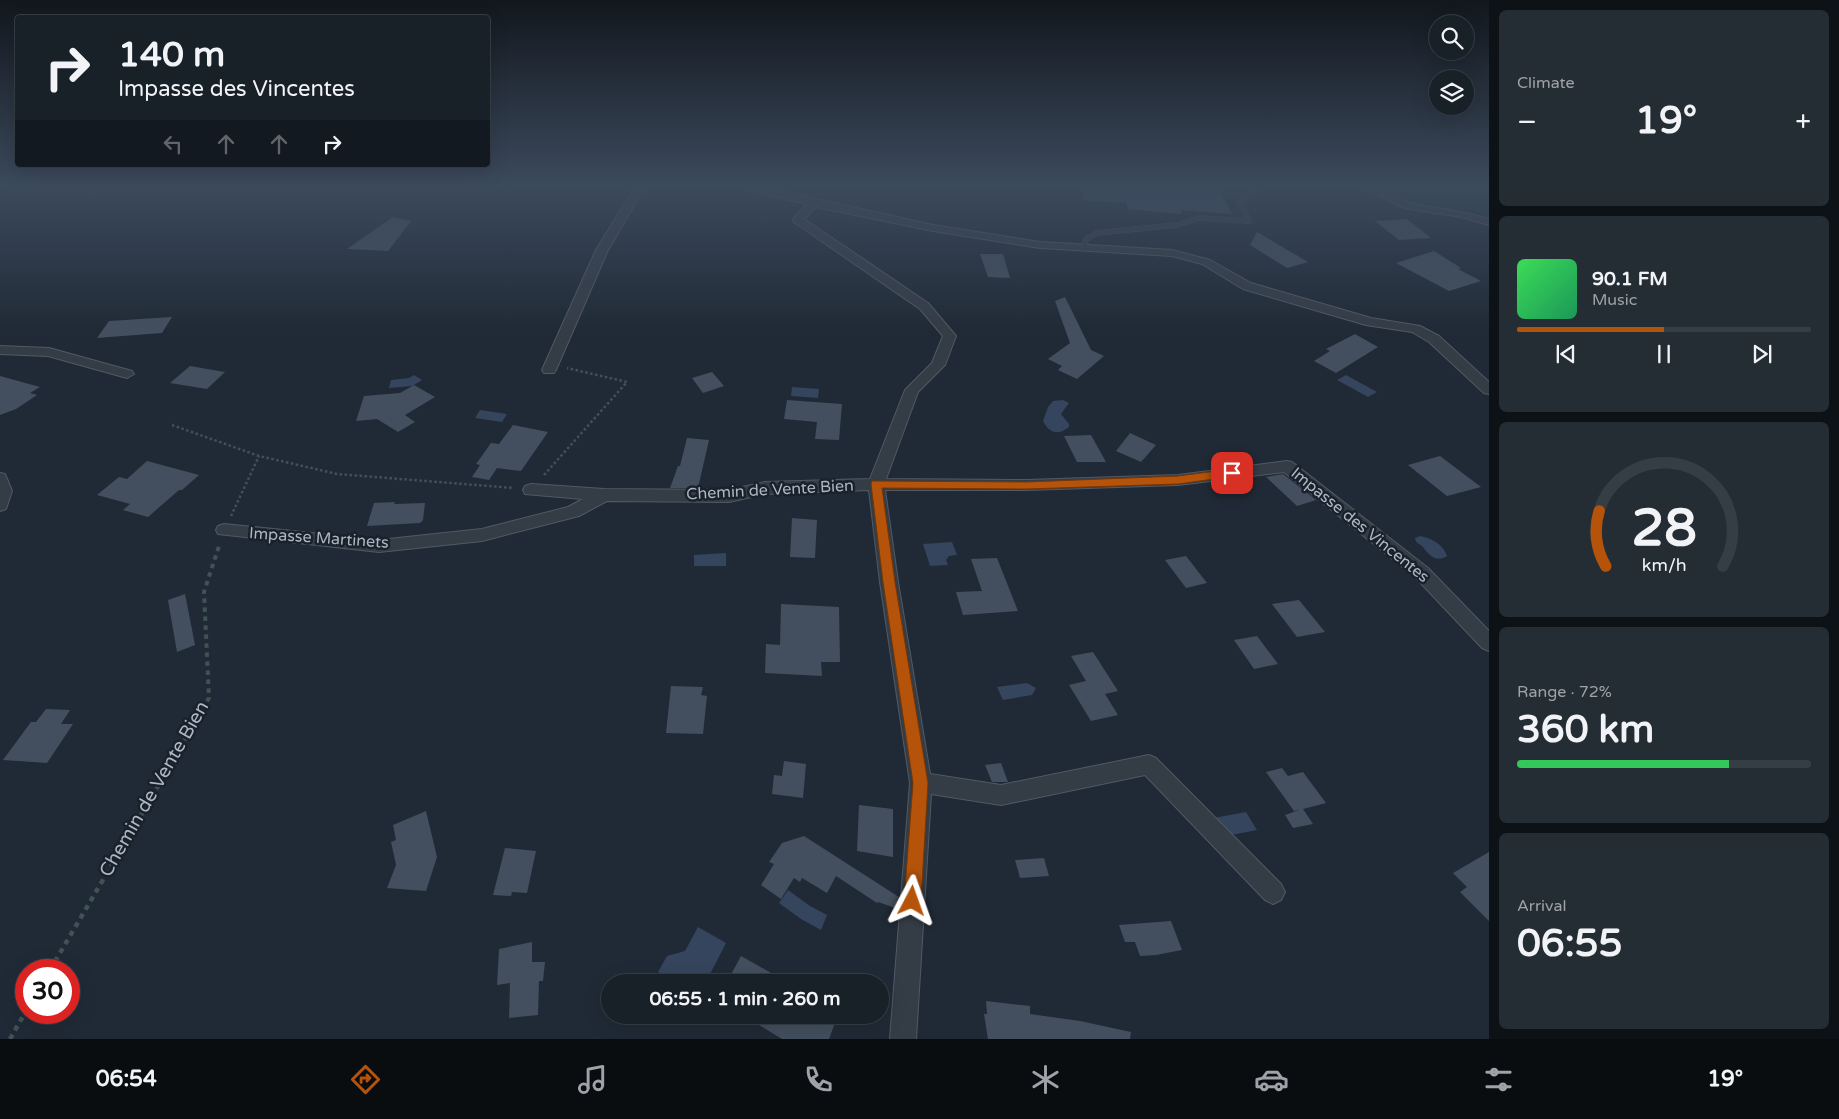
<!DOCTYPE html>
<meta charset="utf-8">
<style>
:root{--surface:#182028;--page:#252d34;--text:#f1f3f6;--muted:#9fa3a8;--line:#363e45;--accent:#b45309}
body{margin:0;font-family:"Varela Round",sans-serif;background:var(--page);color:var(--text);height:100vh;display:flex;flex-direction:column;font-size:19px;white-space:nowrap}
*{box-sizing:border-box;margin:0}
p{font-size:16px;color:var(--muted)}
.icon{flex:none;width:28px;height:28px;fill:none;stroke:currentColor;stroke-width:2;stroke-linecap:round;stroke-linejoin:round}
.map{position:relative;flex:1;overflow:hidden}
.sheet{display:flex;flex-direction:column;gap:10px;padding:10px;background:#0d1216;width:350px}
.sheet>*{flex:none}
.guide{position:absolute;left:15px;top:15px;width:475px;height:152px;border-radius:5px;box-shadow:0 5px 20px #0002,0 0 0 1px var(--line);background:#182028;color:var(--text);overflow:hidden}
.controls{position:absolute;left:1429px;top:15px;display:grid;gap:10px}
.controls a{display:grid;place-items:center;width:45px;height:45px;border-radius:50%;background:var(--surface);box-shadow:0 5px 20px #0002,0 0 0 1px var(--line);font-size:25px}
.speed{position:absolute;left:15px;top:959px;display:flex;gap:10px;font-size:25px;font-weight:700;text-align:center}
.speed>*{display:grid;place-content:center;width:65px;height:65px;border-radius:50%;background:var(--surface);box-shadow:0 5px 20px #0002,0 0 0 1px var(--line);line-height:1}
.speed .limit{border:8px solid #d22;background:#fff;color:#111}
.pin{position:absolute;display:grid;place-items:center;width:42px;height:42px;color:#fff;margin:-21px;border-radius:10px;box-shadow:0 2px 8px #0006}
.me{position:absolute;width:55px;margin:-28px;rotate:4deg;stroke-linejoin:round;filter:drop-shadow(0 0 4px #0008)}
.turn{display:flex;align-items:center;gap:18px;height:105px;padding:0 20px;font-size:22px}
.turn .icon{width:65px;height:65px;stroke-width:2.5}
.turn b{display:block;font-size:35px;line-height:42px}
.lanes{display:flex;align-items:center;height:48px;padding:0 20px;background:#0003;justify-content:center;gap:25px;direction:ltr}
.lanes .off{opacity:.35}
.big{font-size:38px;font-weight:800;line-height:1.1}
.sheet .card{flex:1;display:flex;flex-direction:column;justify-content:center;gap:8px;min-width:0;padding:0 18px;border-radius:8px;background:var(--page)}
.sheet .dial{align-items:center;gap:0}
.dial svg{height:130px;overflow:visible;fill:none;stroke:var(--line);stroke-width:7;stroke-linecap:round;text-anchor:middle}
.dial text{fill:var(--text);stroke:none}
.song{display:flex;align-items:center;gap:15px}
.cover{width:60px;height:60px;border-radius:8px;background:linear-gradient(135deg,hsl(130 70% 55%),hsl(150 70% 35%))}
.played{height:5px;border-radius:2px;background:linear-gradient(90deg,var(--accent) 50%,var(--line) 50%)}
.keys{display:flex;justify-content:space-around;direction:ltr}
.heat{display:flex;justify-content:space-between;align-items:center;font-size:28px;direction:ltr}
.charge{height:8px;border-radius:4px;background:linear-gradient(90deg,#34c759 72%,var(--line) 0)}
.trip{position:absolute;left:601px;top:974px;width:288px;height:50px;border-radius:25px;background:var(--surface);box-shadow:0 5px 20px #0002,0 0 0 1px var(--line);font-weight:800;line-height:50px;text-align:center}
.tabs{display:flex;height:80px;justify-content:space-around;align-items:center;background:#0a0d10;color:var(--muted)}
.tabs .icon{width:35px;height:35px}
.tabs .current{color:var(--accent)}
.tabs b{font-size:22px;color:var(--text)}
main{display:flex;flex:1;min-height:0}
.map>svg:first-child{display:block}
.green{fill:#233738}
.water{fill:#35455d}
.building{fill:#434f5e}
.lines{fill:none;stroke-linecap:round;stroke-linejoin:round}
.service-casing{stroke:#515964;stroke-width:5.5}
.minor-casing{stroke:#515964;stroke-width:2}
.path-far2{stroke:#405254;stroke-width:2.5;stroke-dasharray:2.5 2.5;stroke-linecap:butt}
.path-far1{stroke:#405254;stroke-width:4;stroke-dasharray:4.5 4.5;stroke-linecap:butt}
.path{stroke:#405254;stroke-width:4.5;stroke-dasharray:5 5;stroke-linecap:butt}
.service{stroke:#343c46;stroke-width:5}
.minor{fill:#343c46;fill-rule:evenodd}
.route{fill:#b45309;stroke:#753606}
.labels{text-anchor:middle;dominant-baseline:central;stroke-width:5;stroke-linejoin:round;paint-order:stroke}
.street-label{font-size:16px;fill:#aeb6c3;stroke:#19212b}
.near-street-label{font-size:19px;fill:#aeb6c3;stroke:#19212b}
</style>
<main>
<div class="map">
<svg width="1489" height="1039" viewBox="0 0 1489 1039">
<rect width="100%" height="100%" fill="#202a36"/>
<path class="green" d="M1377,187H1489V212L1405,200Z"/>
<g class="water">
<path d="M414,375L422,380L412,386L389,388L391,380L409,378Z"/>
<path d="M1346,375L1377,392L1368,397L1337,380Z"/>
<path d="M792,387L819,389L818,398L791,396Z"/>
<path d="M1063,400L1069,403L1061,414L1069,424V427C1058,436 1049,433 1043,421L1048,407L1053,401Z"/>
<path d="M480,410L507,414L502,422L475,418Z"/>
<path d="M1420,536C1431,538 1443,544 1447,556C1436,563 1429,555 1423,547C1419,543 1416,544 1415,538Z"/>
<path d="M952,542L957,555L949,556L946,560L948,565L930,566L923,544Z"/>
<path d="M726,553V566H694V555Z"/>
<path d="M1027,683L1036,688L1032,695L1003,700L997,687Z"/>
<path d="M1246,812L1257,830L1226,836L1214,818Z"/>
<path d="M788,890L810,906L827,915L821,930L801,919L779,903Z"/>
<path d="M698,927L726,943L706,982H675L658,972L667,956L685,951Z"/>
</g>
<g class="building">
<path d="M1083,187H1218L1232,214L1180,210L1182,214L1128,209L1126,203L1083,200Z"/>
<path d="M393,217L411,221L388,251L347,249Z"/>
<path d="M1407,219L1431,238L1399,240L1375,221Z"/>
<path d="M1257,232L1308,262L1287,268L1250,245Z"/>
<path d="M1434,251L1461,268L1458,269L1481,281L1449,291L1396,263Z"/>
<path d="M980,254H1003L1010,278L988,277Z"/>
<path d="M1065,297L1091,350L1104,356L1077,379L1058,370L1062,366L1048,359L1070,343L1055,301Z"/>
<path d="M172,317L162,333L97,338L109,321Z"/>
<path d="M1355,334L1378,347L1336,373L1314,361L1330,351L1326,349Z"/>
<path d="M190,366L225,372L207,389L170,383Z"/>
<path d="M712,372L724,386L703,393L692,378Z"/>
<path d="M0,376L40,387L30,393L37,395L16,409L0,415Z"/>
<path d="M414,385L435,397L405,415L415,422L398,432L377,419L356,421L364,396L400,393Z"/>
<path d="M787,400L842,404L839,440L815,439L817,422L784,419Z"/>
<path d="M513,425L548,432L521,471L497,468L489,480L472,477L480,465L476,464L491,443L499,444Z"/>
<path d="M1130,433L1156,445L1141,462L1116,451Z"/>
<path d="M1091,435L1106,462H1077L1064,436Z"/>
<path d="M687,438L709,440L698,488H670L678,466H680Z"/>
<path d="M1440,456L1481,487L1447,496L1408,465Z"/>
<path d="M147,461L199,475L182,490H179L148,517L123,510L130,504L97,495L119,477L127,479Z"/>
<path d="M1283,474L1316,500L1297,506L1266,477Z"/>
<path d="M395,502L394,504L425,503L423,520L420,523L367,526L374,503Z"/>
<path d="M792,518L817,520L815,558L790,557Z"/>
<path d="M1186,556L1207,583L1186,588L1165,560Z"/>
<path d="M997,558L1018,611L963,615L956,592L982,591L971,559Z"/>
<path d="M185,594L195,645L177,652L168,600Z"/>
<path d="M1299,600L1325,632L1297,637L1272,604Z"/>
<path d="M781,604L839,607L840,662H821L822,676L765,673L766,644L780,645Z"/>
<path d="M1257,636L1278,664L1254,669L1234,640Z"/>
<path d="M1093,652L1118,691L1105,694L1118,715L1091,721L1069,685L1086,681L1071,656Z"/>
<path d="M671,686L703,687L701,695L707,696L703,734L666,733Z"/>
<path d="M46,709L70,710L61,724H73L47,763L3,760L31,722H36Z"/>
<path d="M784,761L806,764L803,798L772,794L774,775L782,776Z"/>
<path d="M1001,763L1008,782H992L985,765Z"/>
<path d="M1282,768L1288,776L1303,772L1326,803L1303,809L1313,824L1293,828L1285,815L1299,810L1294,811L1266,772Z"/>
<path d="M859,805L893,809V857L857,851Z"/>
<path d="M426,811L437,857L426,891L387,888L396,865L391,842L396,840L393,825Z"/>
<path d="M804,836L899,897L898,909L878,902L877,903L836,876L827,893L802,878L800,882L794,878L781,899L761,885L774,864L769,862L782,843Z"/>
<path d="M505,848L536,851L527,893L512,892L511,896L493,895Z"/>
<path d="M1489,852V921L1460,892L1467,887L1453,873Z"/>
<path d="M1044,858L1049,876L1020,878L1015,860Z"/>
<path d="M1171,921L1182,950L1156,955L1140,956L1135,942H1125L1119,925Z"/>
<path d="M532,942V962H545L543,981H539L538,1015L509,1018L510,983L497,985L499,949Z"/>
<path d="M741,956L787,982H727Z"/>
<path d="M986,1001L1030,1006V1014L1080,1021L1131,1032L1130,1039H988L984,1014H987Z"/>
<path d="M743,1015H838L829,1039H782Z"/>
</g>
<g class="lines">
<defs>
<path id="service" d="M1084,248L1086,239L1097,233L1177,225L1199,218L1249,221L1239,202L1255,190L1253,187"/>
<g id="minor">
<path d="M92,187H104L94,193L89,190Z"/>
<path d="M635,187H645L608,250L556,370L554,373H544L542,370L596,250Z"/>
<path d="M744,187H762L933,225L1040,242L1172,250L1210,260L1251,283L1371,318L1420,326L1439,336L1489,382V394L1484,393L1429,342L1412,332L1366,325L1243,289L1202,264L1172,256L1040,248L933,231L816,207L804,219L928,303L956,336L945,365L918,392L886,479L1027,480L1178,475L1287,461L1292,462L1428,568L1489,631V651L1482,648L1416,578L1284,472L1178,485L1027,490H885L898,582L930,774L1001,785L1149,755L1156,758L1281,884L1285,892L1281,900L1273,904L1265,900L1145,775L1001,805L931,794L916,1039H890L910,783L880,582L869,490L765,494L729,502L607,501L579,516L482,541L379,552L218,534L216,530L218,526L224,524L379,540L482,529L568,507L583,499L525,494L523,490L525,486L531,484L604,489L729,490L765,482L870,479L905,390L932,363L943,336L920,309L794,222L793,220L794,218L807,204L745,189Z"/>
<path d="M1361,187C1382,187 1393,199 1412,203C1438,209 1464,211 1489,219V225L1461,217L1404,208Z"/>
<path d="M0,346L49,348L132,371L134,374L127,378L48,356L0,354Z"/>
<path d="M0,473L5,474L12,491L6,509L0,511Z"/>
</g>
</defs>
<use href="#service" class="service-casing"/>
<use href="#minor" class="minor-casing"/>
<g class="path-far2">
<path d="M172,425L259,456L337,474L514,488"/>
<path d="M544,475L627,382L567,368"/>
<path d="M231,516L259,456"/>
</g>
<path class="path-far1" d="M180,748L209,698L204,592L220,543"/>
<g class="path">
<path d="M50,970L181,747"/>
<path d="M10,1039L26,1011"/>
</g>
<use href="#service" class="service"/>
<use href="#minor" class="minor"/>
</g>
<linearGradient id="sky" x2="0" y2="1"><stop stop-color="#12171e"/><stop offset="0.56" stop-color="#3c4a5d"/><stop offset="1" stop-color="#3c4a5d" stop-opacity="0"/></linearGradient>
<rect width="1489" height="332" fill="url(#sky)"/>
<path class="route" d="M1232,469L1236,470L1238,473L1236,476L1178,484L1027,489L882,488L895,582L928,783L921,901L918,907L912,910L907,907L904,901L913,783L883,582L871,484L872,481L1027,482L1178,476Z"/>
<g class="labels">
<g class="street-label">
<text transform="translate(770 490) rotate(-3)">Chemin de Vente Bien</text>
<text transform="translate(1360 525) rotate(39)">Impasse des Vincentes</text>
<text transform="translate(319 538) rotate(4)">Impasse Martinets</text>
</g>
<g class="near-street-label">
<text transform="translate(154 789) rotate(-60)">Chemin de Vente Bien</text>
</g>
</g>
</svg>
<div class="controls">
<a><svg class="icon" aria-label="search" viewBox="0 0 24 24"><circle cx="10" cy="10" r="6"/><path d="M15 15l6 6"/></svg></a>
<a><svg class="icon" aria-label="layers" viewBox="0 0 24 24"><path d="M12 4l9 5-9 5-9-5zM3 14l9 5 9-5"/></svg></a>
</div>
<div class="speed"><div class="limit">30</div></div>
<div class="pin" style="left:1232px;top:473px;background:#d93025"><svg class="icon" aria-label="arrive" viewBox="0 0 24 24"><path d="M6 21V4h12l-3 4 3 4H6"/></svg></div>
<svg class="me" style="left:912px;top:901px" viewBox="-20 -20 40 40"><path d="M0-17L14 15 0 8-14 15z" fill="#b45309" stroke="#fff" stroke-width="4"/></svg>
<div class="trip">06:55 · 1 min · 260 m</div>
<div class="guide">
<div class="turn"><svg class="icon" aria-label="right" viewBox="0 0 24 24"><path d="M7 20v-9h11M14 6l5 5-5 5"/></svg><div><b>140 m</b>Impasse des Vincentes</div></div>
<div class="lanes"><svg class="icon off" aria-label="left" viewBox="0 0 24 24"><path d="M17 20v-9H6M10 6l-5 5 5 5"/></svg><svg class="icon off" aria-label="ahead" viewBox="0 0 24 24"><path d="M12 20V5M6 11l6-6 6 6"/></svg><svg class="icon off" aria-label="ahead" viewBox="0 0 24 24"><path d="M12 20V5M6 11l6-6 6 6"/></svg><svg class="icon" aria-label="right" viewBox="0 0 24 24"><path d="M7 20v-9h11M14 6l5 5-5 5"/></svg></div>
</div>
</div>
<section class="sheet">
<div class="card"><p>Climate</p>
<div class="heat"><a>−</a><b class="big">19°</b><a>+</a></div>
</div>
<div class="card">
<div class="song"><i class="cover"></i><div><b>90.1 FM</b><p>Music</p></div></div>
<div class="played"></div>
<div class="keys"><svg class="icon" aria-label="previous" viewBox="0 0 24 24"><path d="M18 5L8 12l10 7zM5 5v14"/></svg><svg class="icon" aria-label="pause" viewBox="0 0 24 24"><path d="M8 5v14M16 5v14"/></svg><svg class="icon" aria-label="next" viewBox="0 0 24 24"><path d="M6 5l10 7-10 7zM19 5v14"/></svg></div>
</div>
<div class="card dial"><svg viewBox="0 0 100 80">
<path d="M14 69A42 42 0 1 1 86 69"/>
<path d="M14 69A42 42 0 0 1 10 35" stroke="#b45309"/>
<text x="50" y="56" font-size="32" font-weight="700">28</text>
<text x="50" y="72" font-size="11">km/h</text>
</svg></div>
<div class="card"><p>Range · 72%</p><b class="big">360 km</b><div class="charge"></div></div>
<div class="card"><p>Arrival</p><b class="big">06:55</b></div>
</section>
</main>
<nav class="tabs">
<b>06:54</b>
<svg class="icon current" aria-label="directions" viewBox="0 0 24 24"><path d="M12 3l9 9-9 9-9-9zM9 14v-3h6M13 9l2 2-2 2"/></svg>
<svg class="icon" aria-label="music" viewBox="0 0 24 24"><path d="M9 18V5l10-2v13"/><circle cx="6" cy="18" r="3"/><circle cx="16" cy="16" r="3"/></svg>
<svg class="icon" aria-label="phone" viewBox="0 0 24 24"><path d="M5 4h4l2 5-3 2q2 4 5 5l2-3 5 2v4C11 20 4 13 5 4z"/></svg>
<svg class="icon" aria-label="climate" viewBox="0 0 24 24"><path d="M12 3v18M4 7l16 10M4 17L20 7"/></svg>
<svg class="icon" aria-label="car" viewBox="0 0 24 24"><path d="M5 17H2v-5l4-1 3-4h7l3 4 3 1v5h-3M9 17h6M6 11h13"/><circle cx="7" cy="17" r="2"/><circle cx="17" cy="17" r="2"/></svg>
<svg class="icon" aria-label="filters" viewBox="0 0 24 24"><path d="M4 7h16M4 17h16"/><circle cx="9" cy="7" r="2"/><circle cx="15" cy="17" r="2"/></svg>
<b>19°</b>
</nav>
